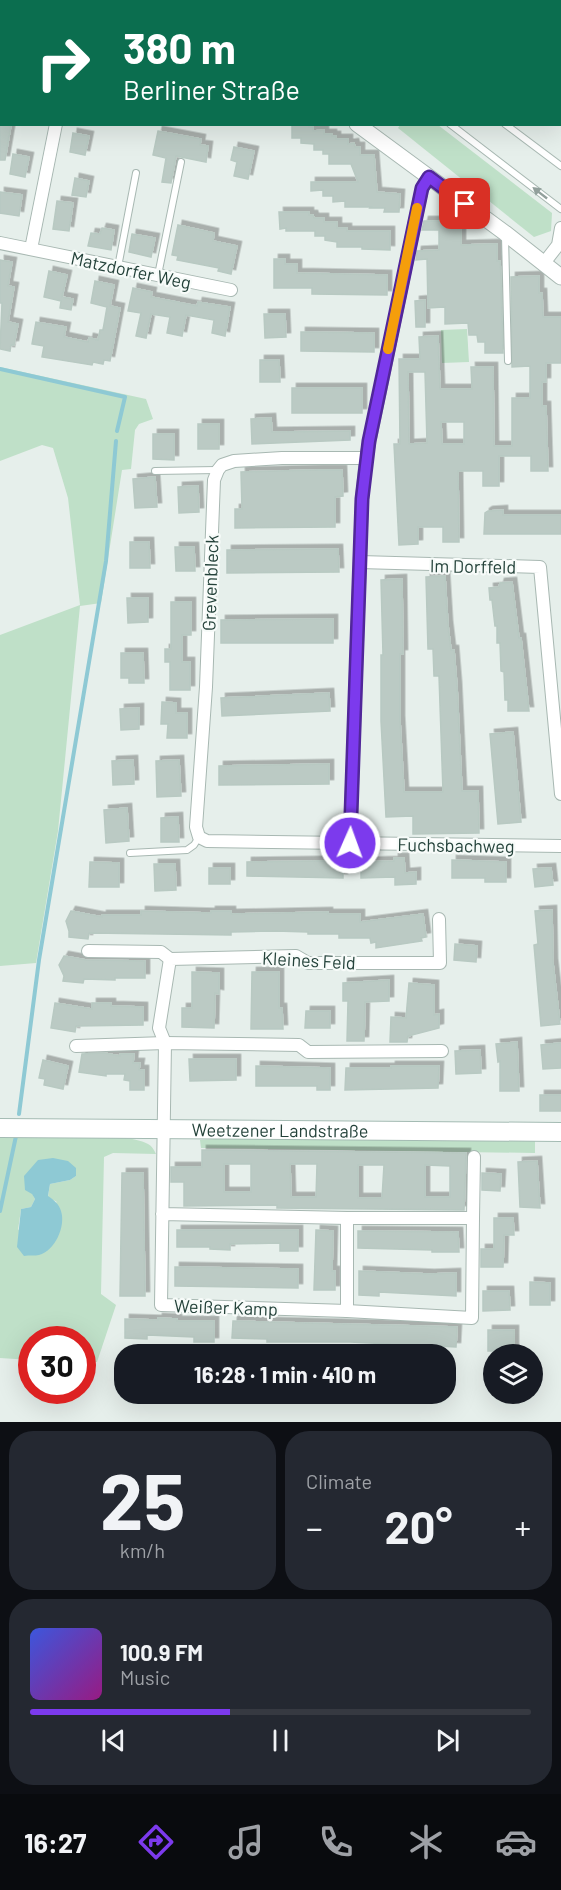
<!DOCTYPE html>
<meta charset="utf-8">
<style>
:root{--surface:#171b24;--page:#242831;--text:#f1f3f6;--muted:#9ea1a6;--line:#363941;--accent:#7c3aed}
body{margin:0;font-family:Barlow,sans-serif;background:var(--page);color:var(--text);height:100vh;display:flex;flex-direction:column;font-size:22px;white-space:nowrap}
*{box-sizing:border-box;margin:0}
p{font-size:20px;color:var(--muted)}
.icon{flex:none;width:33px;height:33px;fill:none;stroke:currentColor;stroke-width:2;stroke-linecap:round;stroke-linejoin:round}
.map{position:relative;height:1422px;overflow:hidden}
.sheet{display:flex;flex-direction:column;gap:9px;padding:9px;background:#0d0f14;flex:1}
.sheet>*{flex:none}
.guide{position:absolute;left:0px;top:0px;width:561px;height:126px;box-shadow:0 6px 24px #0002;background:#0b6e4f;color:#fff;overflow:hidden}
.fabs{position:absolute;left:483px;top:1344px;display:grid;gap:12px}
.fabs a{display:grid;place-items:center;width:60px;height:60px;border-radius:50%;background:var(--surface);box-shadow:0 6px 24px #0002;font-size:30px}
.speed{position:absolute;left:18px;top:1326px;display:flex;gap:12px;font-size:30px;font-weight:700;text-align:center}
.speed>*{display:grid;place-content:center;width:78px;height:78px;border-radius:50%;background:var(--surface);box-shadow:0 6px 24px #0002;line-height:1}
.speed .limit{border:9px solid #d22;background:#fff;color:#111}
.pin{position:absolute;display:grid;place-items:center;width:51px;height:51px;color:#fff;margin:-26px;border-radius:12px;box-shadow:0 3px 9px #0006}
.me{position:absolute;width:66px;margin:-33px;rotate:2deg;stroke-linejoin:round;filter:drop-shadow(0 0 4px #0008)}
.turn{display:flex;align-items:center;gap:21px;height:126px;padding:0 24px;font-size:27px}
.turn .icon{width:78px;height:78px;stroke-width:2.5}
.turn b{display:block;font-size:42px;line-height:51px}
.big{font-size:45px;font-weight:700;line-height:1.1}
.sheet .widget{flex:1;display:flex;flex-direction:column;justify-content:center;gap:9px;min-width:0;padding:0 21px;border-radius:24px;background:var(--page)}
.sheet .dial{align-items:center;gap:0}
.dial b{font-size:78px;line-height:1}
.song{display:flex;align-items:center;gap:18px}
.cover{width:72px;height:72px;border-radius:9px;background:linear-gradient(135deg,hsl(230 70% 55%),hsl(310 70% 35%))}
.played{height:6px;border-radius:3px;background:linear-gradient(90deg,var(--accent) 40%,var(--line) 40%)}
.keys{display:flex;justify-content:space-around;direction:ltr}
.heat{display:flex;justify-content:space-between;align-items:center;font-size:33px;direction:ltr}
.sheet .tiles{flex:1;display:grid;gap:9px;grid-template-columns:1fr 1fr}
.widget:last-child{grid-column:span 2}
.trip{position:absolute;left:114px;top:1344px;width:342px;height:60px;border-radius:24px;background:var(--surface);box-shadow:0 6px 24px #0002;font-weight:700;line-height:60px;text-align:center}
.tab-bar{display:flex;height:96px;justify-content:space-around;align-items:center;background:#090b0e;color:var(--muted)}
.tab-bar .icon{width:42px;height:42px}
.tab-bar .current{color:var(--accent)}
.tab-bar b{font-size:27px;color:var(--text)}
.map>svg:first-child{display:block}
.green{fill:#bfe0c8;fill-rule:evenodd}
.water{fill:#8ec9d4}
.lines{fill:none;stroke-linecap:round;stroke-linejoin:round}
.stream{stroke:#8ec9d4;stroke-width:4}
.building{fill:#bbcac4;stroke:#b8c9c2;stroke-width:1.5;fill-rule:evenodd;filter:url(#shadow)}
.service-casing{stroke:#a8b8b2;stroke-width:8}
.minor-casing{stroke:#a8b8b2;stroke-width:14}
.tertiary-casing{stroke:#a8b8b2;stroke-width:17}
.secondary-casing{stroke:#a4bbb3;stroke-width:20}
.service{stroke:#fff;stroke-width:6}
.minor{stroke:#fff;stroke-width:12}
.tertiary{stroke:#fff;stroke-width:15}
.secondary{stroke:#fff;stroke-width:18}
.oneway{fill:#92a09c}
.route-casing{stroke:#51269a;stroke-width:15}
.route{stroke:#7c3aed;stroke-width:10}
.slow{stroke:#f59e0b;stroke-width:10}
.labels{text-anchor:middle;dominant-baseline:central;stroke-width:4.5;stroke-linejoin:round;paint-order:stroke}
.street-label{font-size:18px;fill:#24423a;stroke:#f7fbf9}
</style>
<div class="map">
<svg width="561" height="1422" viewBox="0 0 561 1422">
<defs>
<filter id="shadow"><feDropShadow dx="4.5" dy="-4.5" stdDeviation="0" flood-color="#0004"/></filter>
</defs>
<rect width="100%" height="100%" fill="#e6efeb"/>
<g class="green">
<path d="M51,0H280L279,2Z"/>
<path d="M400,125H438L552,213L551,231L534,237L398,128Z"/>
<path d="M467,329L469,362L442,363L441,330Z"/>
<path d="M0,367L146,399L153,419L139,424L135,430L131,469L122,470L101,603L80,606L58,831L36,963L0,966V635L80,605L68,498L53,448L42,445L0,461Z"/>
<path d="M0,1136C29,1136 126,1131 148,1144C152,1146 154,1150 156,1154L113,1153L104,1157L101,1294L116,1305L97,1362H83L82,1340H32L31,1360L0,1358ZM76,1168V1176L70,1180L50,1184L48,1197L57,1202L18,1230L21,1209L31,1207L35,1199L32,1193Z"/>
<path d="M231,1138L535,1139V1153L201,1148L200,1140Z"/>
</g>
<path class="water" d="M53,1158L68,1161L76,1168V1176L70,1180L50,1184L48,1196C54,1200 59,1204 61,1211C66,1226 55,1251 39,1255C35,1256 29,1255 24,1256L17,1247L21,1209L31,1207L35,1199L32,1194L25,1190L24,1176L38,1160Z"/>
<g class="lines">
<g class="stream">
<path d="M0,369L125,397L117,431"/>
<path d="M19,1114L39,960L106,561L116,441"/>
<path d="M0,1211L16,1136"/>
</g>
</g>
<g class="building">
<path d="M0,123L11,125L5,160H0Z"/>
<path d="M292,124H309V127H313V131L324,130V134H332V136H336V139H348V144L354,143L355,147H360V155H374L377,192L400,194L399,212H384L385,208H370L371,207H345V201L333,202V196H323V190L311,191V182H358L351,164H329V154H323V150H314V144L301,143V138H292Z"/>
<path d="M158,131L201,139L200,145L208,146L206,162L176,156L171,183L162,182L166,158L153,155Z"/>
<path d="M73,133L89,136L85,155L70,152Z"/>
<path d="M234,147L254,151L248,179L234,176L237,162L231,160Z"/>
<path d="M13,154L29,157L25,177L10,174Z"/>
<path d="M75,178L89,181L86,197L72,195Z"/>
<path d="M0,192L22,195L19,216L0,213Z"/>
<path d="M57,201L73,203L69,231L53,229Z"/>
<path d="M279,212H309V215H313L314,218H324V222H337V228H347V231H390V250L362,249V247H337V242L325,240V236H315V231H286V228L280,229Z"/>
<path d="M424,221H461V245L497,244V261H500L501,277L503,353H485V342H478L477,335H469L468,323L445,324V307L428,308L427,259L416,260L417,251L439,250V230H422Z"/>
<path d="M178,225L214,233L213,241L237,246L231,274L218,271L219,268L177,260L178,256L172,255Z"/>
<path d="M102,228L114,230L111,250L88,246L91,233L100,234Z"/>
<path d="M132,234L155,238L151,257L129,252Z"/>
<path d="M274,259H285V264H297V273L387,275V295L312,294V288H274Z"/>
<path d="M0,260L12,262L8,286L14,287L8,322L18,324L14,345H11L10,351L0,349L2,303H0Z"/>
<path d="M49,271L67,275L62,297L73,299L71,310L60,308L61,301L44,297Z"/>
<path d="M539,276V293H542L543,317H561V363H546V382H542V406H546L548,471H531V456H499V486H483V471H458L459,542H443V527H418V544L399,545L394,444H400L399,359H420L419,337L438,336L440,389H472L471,367H493L494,446H512V398H530V366L512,367L511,277ZM408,372H425L427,443L409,444ZM441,422H464V444H442Z"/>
<path d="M95,281L114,285L110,306L120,308L110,361L104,360L103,364L93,362L92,365L42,357L44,346L32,344L36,322L66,327L64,337L88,342L89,338L98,340L100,330H103L107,307L91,303Z"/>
<path d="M133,288L152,292L151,297L197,306L198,302L230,307L225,336L212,333L214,320L186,315L182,336L167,333L170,317L151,314L146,338L136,336L141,313L128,311Z"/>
<path d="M425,300V327H416L415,301Z"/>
<path d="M264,314H285L286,337L265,338Z"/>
<path d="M301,332L374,333V352L301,351Z"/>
<path d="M260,360H279L280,382H260Z"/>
<rect x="292" y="388" width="70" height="25"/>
<path d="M271,418L272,432L350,431V440L252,444L251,419Z"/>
<rect x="198" y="424" width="21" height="25"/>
<path d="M153,434H174V460L153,459Z"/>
<path d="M318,470H342L343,496L335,497V527L235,528V509H242L241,472Z"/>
<path d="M155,477L157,507L135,508L133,479Z"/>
<path d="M198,486L199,512L179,513L178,487Z"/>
<path d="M503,510V515H561V534H484L485,513L488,511Z"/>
<path d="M130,542H149L150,568H130Z"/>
<path d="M175,547H194L195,571H176Z"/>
<path d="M338,549L339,572L227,573V550Z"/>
<path d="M445,576L448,625L451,650H454L457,686L462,791H478L479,833L413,834V816L386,817L381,721V655H383L381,580L402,579L403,654H400V720L404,792H443L439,676H434L433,649H428L426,577Z"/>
<path d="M512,582L519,638H521L529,711H508V700H505L504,672L501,671L500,643H497V626H495L492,600H490L489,588L499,587L500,583Z"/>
<path d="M127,598H148V622L128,623Z"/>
<path d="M171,602H191V635H182V662H190V690H170V662H165V649H171Z"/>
<path d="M333,619V643H221V620Z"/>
<path d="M121,653H143L144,683H129V678H121Z"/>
<path d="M329,693L330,711L222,716L221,698Z"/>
<path d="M162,702L176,703V713H187V738H167L168,724H161Z"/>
<path d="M139,708V729L121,730L120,709Z"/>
<path d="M513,732L521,822L498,824L490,734Z"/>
<path d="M133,760L134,784L113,785L112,761Z"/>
<path d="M179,760L181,796L157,797L156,761Z"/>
<path d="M329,764V784L219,785V766Z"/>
<path d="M127,808L129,841L106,843L104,810Z"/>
<path d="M178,817L179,842H161V818Z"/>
<path d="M394,858H404L405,873L416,872V884L395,885V877L361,878V862L394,861Z"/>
<path d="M452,860L506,862V882H485V878H452Z"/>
<path d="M315,861H343V878L247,876V862Z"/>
<path d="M90,862L119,863V887H89Z"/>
<path d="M154,864H175L176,890L155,891Z"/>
<rect x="209" y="868" width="21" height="16"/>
<path d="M551,868L553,885L535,887L533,869Z"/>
<path d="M552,910L553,963L560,1024L541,1026L534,945L538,944L535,911Z"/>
<path d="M71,911L102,917V915H141V911L211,913V911H231V914L328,912V914H360V922L423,914L426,937L421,938L422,941L376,948V942L371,943L370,938H339V934H308V932L275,931L231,932V935L89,933L88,939L69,937V931L66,921Z"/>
<path d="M455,944L477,946L476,962L454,960Z"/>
<path d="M64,956L86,960L145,961V978H115V980L84,979L83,983L63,981L64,976L59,965Z"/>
<path d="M192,972L219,973V994L215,993L214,1028L182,1027V1008H192Z"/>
<path d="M252,972H279V1008H282L283,1029H251Z"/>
<path d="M389,980V1001L365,1002L364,1041H347L348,1001H343V983Z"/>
<path d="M409,983L434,985V1015L439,1014V1028L408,1036L407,1042H390L391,1017L406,1018Z"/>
<path d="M55,1003L92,1009V1003H111V1006L143,1007V1025L76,1026L75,1032L51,1028Z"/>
<path d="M306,1011H330V1028H305Z"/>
<path d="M517,1042L519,1091H500V1061L498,1062L496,1044Z"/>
<path d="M561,1043V1068L543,1069L541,1045Z"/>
<path d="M480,1050L481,1073L456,1074L455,1051Z"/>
<path d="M104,1053L120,1056V1054H134L133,1063H140L139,1070H144V1090H130V1081L124,1080L125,1074H106V1076L79,1072L82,1054Z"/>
<path d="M189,1059H236V1080L190,1081Z"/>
<path d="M43,1060L68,1066L63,1089L44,1085L45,1079L39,1078Z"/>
<path d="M256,1066L330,1068V1090H317V1086H256Z"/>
<path d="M391,1066H439L438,1088L345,1090L346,1068H391Z"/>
<rect x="540" y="1095" width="21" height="16"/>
<path d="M202,1150L466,1153L464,1210L277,1208V1205L184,1206V1182H171V1167H202ZM224,1164H251V1192H224ZM290,1164H317L316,1197H291ZM358,1165H384L382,1198H358ZM425,1165L450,1166V1197H425Z"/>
<path d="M537,1161L540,1208L520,1207L518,1162Z"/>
<path d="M122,1173H143L145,1296H120Z"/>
<path d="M482,1173L501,1174L500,1191L482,1190Z"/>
<path d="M494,1218H513L514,1235H504L503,1267H481V1249H494Z"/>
<path d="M177,1230H298V1251H280V1243L230,1244V1250L210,1249V1247H177Z"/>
<path d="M316,1230L333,1231L332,1271H335V1290H314Z"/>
<path d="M358,1231L458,1232L459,1252H432V1250L358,1248Z"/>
<path d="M175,1267L298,1269V1288L175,1286Z"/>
<path d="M359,1271L430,1274L456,1273V1296L379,1292V1296L359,1295Z"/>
<path d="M530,1282L550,1283V1305H530Z"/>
<path d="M483,1291H509L510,1310L483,1311Z"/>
<path d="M158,1318L177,1319V1321H214V1342H194V1337L147,1335V1339L125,1338V1319L158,1320Z"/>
<path d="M233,1321L457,1327L456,1347L418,1345V1347H390V1344L350,1342H267V1339L232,1338Z"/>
<rect x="488" y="1330" width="26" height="21"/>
</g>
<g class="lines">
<defs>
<g id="service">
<path d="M450,124L561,209"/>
<path d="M505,124L561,166"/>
<path d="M505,236L508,361"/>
<path d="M118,267L136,173"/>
<path d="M158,275L181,162"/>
<path d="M155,471L217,470"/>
<path d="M130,853L187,850L194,845L199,837"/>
</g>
<g id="minor">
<path d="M285,2L286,0"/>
<path d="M0,243L231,290"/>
<path d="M31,249L56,124"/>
<path d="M544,263L558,245L561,228"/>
<path d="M366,458H282L234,461L222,465L218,470L214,480L206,687L196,827L199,837L207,841L561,846"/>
<path d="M360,562L540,567L561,794"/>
<path d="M350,843L362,499L366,458L422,188L429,177"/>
<path d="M88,951L161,952L170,959"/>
<path d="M76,1046L165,1043L299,1045L308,1052L442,1051"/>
<path d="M162,1214L347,1218H473L472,1318L347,1311L161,1305L165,1043L159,1028L170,959L296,956L308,963H440L439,919"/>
<path d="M347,1218V1311"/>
<path d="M473,1218L474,1157"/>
</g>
<g id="tertiary">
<path d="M0,8H2"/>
<path d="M357,124L505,233L561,277"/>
</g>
<g id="secondary">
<path id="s1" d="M0,1128L561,1132"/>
</g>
</defs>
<use href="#service" class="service-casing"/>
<use href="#minor" class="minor-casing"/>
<use href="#tertiary" class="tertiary-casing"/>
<use href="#secondary" class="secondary-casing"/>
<use href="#service" class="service"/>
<use href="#minor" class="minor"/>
<use href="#tertiary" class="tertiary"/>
<use href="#secondary" class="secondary"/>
</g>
<defs><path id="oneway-solid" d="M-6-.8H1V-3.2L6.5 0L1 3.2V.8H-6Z" transform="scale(1.5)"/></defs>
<use class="oneway" href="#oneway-solid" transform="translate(540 193) rotate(-142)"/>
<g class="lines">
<defs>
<path id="route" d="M350,843L362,499L369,441L422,188L429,177L465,204"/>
</defs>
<use href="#route" class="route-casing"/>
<use href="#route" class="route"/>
<path class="slow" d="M388,349L417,208"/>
</g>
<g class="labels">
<g class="street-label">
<text transform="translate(131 270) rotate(12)">Matzdorfer Weg</text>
<text transform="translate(473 566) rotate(1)">Im Dorffeld</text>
<text transform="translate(210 583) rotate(-88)">Grevenbleck</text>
<text transform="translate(456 845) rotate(1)">Fuchsbachweg</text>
<text transform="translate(309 960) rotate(3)">Kleines Feld</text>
<text stroke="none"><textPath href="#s1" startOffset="280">Weetzener Landstraße</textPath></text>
<text transform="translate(226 1307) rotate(2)">Weißer Kamp</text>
</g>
</g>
</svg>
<div class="fabs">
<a><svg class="icon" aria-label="layers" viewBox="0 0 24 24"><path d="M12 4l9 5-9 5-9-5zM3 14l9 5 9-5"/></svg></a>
</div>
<div class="speed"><div class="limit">30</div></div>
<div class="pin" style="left:465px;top:204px;background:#d93025"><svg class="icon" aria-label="arrive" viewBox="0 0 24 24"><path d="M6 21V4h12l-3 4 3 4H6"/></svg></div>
<svg class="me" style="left:350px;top:843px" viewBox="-20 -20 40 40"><circle r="17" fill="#7c3aed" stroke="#fff" stroke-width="3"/><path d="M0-11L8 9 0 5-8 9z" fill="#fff"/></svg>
<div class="trip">16:28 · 1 min · 410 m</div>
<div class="guide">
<div class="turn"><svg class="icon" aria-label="right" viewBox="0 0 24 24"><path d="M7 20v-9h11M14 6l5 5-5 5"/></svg><div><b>380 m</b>Berliner Straße</div></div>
</div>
</div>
<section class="sheet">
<div class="tiles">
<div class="widget dial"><b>25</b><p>km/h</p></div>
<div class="widget"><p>Climate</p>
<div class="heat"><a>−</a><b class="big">20°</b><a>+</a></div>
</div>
<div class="widget">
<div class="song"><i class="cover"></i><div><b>100.9 FM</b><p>Music</p></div></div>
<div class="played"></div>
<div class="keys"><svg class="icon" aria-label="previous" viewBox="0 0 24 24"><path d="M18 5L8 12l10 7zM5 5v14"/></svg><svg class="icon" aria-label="pause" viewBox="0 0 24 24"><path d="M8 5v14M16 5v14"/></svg><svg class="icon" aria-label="next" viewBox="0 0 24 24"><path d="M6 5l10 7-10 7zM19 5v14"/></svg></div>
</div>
</div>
</section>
<nav class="tab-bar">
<b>16:27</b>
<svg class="icon current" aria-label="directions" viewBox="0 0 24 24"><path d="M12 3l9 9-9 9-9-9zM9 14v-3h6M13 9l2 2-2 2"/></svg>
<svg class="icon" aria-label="music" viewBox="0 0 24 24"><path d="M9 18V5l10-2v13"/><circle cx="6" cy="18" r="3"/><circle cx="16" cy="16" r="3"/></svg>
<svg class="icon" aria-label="phone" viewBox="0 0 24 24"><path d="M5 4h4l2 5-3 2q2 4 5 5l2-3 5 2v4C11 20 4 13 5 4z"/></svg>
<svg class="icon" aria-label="climate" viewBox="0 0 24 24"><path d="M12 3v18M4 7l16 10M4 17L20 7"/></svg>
<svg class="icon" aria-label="car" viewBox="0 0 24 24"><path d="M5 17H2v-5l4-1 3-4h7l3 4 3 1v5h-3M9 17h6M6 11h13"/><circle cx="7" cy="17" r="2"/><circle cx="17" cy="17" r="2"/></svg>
</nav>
